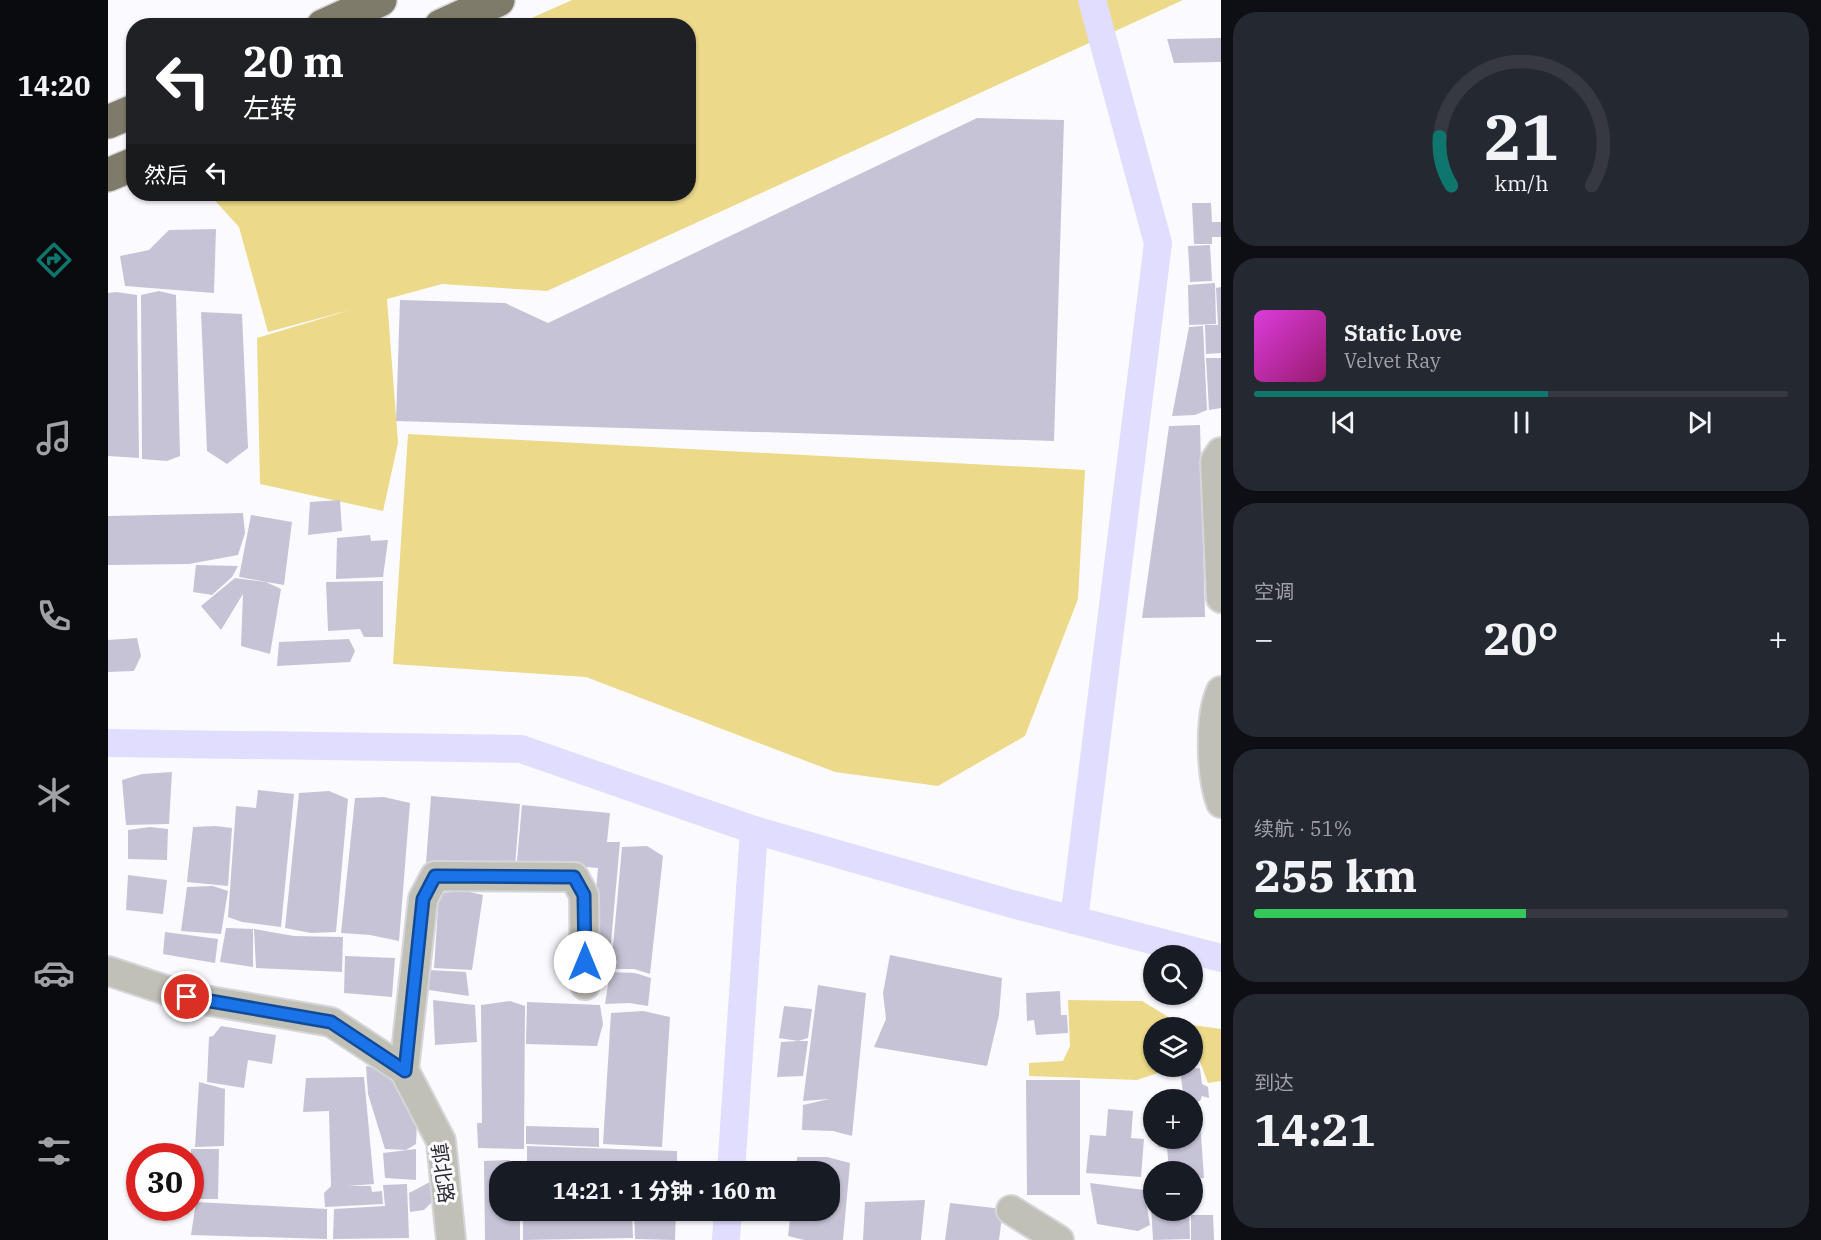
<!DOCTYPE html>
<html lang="zh">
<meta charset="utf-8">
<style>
:root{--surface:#171b24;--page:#242831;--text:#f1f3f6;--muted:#9ea1a6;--line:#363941;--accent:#0f766e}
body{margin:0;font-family:"IBM Plex Serif","Noto Sans SC",serif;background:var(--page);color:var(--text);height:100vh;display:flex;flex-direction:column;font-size:22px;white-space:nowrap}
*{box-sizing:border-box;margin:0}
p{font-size:20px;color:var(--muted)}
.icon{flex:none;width:33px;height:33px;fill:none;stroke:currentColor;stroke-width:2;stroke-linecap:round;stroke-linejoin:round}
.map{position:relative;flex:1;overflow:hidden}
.sheet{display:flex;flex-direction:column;gap:12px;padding:12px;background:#0d0f14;width:600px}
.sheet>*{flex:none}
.hud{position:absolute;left:18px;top:18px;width:570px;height:183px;border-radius:24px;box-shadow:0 2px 4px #0004;background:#202124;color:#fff;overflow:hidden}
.tools{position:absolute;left:1035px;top:945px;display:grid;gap:12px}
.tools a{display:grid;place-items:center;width:60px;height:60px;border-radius:50%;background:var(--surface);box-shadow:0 2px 4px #0004;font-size:30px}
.speed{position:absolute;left:18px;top:1143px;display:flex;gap:12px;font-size:30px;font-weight:700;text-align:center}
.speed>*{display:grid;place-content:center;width:78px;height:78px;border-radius:50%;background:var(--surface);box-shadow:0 2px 4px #0004;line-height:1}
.speed .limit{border:9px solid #d22;background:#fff;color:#111}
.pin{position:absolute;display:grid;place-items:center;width:51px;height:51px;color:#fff;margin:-26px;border:3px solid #fff;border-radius:50%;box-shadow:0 2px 6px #0007}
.me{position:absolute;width:66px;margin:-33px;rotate:0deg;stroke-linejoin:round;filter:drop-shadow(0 0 4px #0008)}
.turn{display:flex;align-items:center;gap:21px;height:126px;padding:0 18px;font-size:27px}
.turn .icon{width:78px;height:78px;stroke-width:2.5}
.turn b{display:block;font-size:42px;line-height:51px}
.then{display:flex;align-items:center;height:57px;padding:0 18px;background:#0003;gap:12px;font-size:22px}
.big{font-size:45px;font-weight:800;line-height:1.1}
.sheet .card{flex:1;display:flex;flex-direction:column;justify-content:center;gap:9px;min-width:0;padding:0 21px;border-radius:24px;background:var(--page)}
.sheet .dial{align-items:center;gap:0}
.dial svg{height:156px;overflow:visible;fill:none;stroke:var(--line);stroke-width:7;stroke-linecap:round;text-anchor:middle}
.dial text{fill:var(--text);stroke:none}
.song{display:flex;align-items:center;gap:18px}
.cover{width:72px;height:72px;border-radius:9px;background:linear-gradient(135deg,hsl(300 70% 55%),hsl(320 70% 35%))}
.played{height:6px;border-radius:3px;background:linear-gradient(90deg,var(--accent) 55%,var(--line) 55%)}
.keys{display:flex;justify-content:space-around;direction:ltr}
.heat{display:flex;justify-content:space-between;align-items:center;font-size:33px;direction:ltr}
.charge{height:9px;border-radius:4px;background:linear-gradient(90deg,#34c759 51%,var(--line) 0)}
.trip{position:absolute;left:381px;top:1161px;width:351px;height:60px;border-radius:24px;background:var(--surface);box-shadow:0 2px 4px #0004;font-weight:800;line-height:60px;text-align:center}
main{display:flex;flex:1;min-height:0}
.tabs{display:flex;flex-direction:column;width:108px;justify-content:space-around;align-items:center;background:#090b0e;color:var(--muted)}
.tabs .icon{width:42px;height:42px}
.tabs .active{color:var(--accent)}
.tabs b{font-size:27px;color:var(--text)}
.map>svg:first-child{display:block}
.green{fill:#ecd989}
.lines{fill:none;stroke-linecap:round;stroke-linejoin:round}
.canal{stroke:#e1ddfe;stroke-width:28}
.building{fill:#c6c3d6}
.minor-casing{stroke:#d6d5da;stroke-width:32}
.highway-casing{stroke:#d6d5da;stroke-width:36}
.minor{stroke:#c1c0b7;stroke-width:28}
.highway{stroke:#7f7b6a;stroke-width:33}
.route-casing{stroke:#114b97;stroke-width:15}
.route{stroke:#1a73e8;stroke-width:10}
.labels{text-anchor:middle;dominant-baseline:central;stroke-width:6;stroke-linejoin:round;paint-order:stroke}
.street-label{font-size:20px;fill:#2b2a31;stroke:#fbfbff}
</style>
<main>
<nav class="tabs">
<b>14:20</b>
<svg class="icon active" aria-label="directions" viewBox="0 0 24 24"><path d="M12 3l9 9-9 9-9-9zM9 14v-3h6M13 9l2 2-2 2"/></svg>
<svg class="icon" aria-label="music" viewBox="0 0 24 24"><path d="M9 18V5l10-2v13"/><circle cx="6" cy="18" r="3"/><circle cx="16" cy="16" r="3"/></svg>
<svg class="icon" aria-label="phone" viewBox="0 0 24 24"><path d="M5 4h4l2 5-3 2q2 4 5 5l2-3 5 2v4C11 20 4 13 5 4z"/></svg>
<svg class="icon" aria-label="climate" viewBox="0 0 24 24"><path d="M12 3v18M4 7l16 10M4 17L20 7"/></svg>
<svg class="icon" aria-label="car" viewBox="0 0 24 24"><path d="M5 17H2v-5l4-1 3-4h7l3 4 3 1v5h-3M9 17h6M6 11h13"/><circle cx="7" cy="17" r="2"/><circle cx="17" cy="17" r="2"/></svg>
<svg class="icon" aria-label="filters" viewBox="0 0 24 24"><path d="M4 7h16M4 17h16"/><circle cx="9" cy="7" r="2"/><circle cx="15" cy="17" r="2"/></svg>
</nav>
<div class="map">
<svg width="1113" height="1240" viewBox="0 0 1113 1240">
<rect width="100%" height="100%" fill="#fbfbff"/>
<g class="green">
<path d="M464,0H1075L439,291L334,284L279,299L290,443L275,511L152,484L149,338L242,310L160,332L131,227L101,194H580V26L408,25Z"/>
<path d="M300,434L977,470L970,599L917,736L830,786L727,772L478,677L285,664Z"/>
<path d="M960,1000L1034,1001L1070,1023L1113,1029V1081L1100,1083L1091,1059L1085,1061L1084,1028H1046V1066L1068,1067L1029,1080L921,1076V1063L955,1061L962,1046Z"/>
</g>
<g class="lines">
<g class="canal">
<path d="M0,743L413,749L646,830L623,1172"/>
<path d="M646,830L904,904L1113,958"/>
<path d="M966,920L1050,243L984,0"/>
<path d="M618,1240L620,1210"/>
</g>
</g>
<g class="building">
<path d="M1113,38V62L1066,63L1059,39Z"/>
<path d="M869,118L956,120L946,441L288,421L292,300L397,303L440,323Z"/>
<path d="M1084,203H1103L1104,222H1113V237H1104V244H1086Z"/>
<path d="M108,229L106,293L17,286L12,256L41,250L61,230Z"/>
<path d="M1102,245L1104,281L1082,282L1080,246Z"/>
<path d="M1107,283L1108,324L1081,325L1080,285Z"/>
<path d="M1113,287V353L1098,354L1097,325H1110L1108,288Z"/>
<path d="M51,291L68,295L72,456L59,461L34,459L33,295Z"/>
<path d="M8,292L29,295L31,458L0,456V293Z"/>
<path d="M93,312L134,314L140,448L119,464L99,451Z"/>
<path d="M1095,326L1099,410L1087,415L1064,416L1081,327Z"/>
<path d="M1098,358H1113V408L1101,410Z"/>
<path d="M1092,425L1097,617L1034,618L1061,426Z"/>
<path d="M232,500L234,531L200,535L202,502Z"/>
<path d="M135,513L137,533L130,555L81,564L0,565V516Z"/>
<path d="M143,515L184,522L176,585L131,577Z"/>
<path d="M262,535L263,541L280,540L275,577L228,579L229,538Z"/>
<path d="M88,565L130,566L124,577L104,595L85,592Z"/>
<path d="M127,578L158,582L173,589L162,654L133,646L135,594L113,630L93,606Z"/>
<path d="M275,581V637H256L252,629L220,631L218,582Z"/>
<path d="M29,638L33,656L26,671L0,672V640Z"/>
<path d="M241,639L247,651L242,662L169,666L171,642Z"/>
<path d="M64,772L61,824L18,825L14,780L34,774Z"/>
<path d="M150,790L186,794L173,927L134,922L120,917L128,806L148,808Z"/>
<path d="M221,791L240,799L228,932L203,933L177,928L191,793Z"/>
<path d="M323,796L412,804L407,866L370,867L318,863Z"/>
<path d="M276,797L302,803L291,941L262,935L233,933L247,798Z"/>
<path d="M414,805L502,813L499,842H512L500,976L481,974L490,868L409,861Z"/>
<path d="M107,826L124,828L120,886L79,882L85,827Z"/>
<path d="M42,827L60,829L59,860L20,859V830Z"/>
<path d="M539,846L555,856L542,974L526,969H503L514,847Z"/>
<path d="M20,875L59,880L55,914L18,910Z"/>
<path d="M105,886L120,891L113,934L73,931L79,887Z"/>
<path d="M357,891L375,895L364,970L326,968L331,893Z"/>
<path d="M118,928L145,929V967L112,962Z"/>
<path d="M146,929L186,936L235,937L234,972L148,968Z"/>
<path d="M57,932L110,939L107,963L55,954Z"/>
<path d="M782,955L894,978L891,1015L879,1066L766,1047L778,1019L775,993Z"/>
<path d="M237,956L287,958L284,997L236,993Z"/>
<path d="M320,970L358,972L361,996L321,990Z"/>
<path d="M502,972L527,973L543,978L540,1006L521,1003L497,1004Z"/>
<path d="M710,985L758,993L744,1136L725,1131L694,1130L695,1105L721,1099L695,1101Z"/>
<path d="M952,991L953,1015H959L960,1033L928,1035L926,1020L919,1021L918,993Z"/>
<path d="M325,1000L367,1005L369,1042L327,1045Z"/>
<path d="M402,1001L417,1006L416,1149L370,1148L369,1123H374L373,1005Z"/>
<path d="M419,1002L492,1005L495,1024L489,1046L418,1044Z"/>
<path d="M676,1006L704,1009L700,1038L690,1041L671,1038Z"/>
<path d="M535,1011L562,1017L554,1147L495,1144L503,1013Z"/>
<path d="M113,1026L168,1035L164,1064L140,1060L136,1088L99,1082L101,1037L105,1036Z"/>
<path d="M690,1041H700L695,1076L669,1077L673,1042Z"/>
<path d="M258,1066L283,1070L309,1121L308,1144L298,1150L277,1149L260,1094Z"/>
<path d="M1092,1068L1094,1084L1100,1087L1101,1098L1094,1096L1092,1101L1084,1102V1100H1076L1072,1070Z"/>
<path d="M256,1077L266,1184L240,1186H263L264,1192L274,1191L275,1204L217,1207L216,1193L223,1186L221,1111L195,1112L198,1078Z"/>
<path d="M918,1080H972V1195H919Z"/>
<path d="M91,1082L117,1089L116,1146L87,1147Z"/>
<path d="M1074,1093V1100H1047L1046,1095Z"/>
<path d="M1084,1106H1091L1096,1178L1084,1179V1172H1061L1059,1147H1050L1049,1138H1084Z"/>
<path d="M1000,1109L1025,1111L1023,1138L1036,1139L1033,1177L978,1173L982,1135L998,1136Z"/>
<path d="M418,1126L491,1128V1147L418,1144Z"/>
<path d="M419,1146L569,1151V1172H419Z"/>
<path d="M83,1149H111L110,1199H82Z"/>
<path d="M308,1149V1180L277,1178L275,1153Z"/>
<path d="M689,1157H719L742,1163L735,1240H696L680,1236L683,1210H722V1172H688Z"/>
<path d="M400,1160L412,1164V1172H392V1210H412V1240H377L376,1161Z"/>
<path d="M322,1182L328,1198L316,1210L302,1212L301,1193Z"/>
<path d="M982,1183L1036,1190L1042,1225L1030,1231L989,1224Z"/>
<path d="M299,1184L301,1238L225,1239L226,1209L277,1206L275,1185Z"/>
<path d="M1046,1188V1210H1081L1082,1239L1045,1240L1042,1189Z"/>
<path d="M817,1200L813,1240H755L757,1202Z"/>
<path d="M88,1202L219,1209V1239L83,1235Z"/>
<path d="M842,1203L895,1209L891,1240H837Z"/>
<path d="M415,1210H524L525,1238L415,1240Z"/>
<path d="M526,1210H568L567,1240L527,1239Z"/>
<path d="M1083,1215H1105L1106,1240H1083Z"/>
</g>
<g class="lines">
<defs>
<g id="minor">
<path d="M1113,452L1107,461L1113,598"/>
<path d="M1113,691C1101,717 1103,776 1113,803"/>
<path d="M0,971L79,997L223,1022L296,1070L333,1141L343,1240"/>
<path d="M296,1070L315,899L327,876L466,877L476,895L477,985"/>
<path d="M903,1210L951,1240"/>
</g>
<g id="highway">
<path d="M215,26L272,0"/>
<path d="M333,26L390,0"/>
<path d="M0,122L26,111"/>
<path d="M0,175L26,164"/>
</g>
</defs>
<use href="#minor" class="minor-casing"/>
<use href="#highway" class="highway-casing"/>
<use href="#minor" class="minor"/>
<use href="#highway" class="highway"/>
</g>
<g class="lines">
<defs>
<path id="route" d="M79,997L223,1022L297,1071L315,899L327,876L466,877L476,895L477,962"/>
</defs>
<use href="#route" class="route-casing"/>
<use href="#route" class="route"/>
</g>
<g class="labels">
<g class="street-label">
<text transform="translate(335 1173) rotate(82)">郭北路</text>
</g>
</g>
</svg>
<div class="tools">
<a><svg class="icon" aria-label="search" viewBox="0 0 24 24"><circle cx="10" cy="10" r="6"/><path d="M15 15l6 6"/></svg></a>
<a><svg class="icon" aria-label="layers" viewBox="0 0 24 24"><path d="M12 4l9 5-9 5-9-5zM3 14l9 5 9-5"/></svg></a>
<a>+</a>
<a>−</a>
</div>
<div class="speed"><div class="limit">30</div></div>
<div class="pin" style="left:79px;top:997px;background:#d93025"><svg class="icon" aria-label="arrive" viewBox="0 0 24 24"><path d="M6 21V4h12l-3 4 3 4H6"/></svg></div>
<svg class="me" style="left:477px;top:962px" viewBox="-20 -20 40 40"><circle r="19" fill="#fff"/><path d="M0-13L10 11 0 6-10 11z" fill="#1a73e8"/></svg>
<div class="trip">14:21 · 1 分钟 · 160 m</div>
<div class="hud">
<div class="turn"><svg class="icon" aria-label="left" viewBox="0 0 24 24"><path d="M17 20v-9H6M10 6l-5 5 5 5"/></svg><div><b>20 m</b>左转</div></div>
<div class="then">然后<svg class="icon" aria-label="left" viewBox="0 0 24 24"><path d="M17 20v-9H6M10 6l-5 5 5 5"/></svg></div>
</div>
</div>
<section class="sheet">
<div class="card dial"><svg viewBox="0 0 100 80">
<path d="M14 69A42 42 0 1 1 86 69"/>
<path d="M14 69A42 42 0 0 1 8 44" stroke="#0f766e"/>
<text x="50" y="56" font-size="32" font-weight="700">21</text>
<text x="50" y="72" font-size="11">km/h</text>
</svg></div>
<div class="card">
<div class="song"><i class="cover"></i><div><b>Static Love</b><p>Velvet Ray</p></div></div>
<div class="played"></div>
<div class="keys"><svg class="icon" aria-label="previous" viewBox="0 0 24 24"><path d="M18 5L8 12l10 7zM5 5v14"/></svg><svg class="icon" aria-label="pause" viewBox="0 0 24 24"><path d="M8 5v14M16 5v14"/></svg><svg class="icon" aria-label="next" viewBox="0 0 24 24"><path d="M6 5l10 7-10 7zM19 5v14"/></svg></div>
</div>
<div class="card"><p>空调</p>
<div class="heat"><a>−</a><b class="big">20°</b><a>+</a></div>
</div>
<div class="card"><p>续航 · 51%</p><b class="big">255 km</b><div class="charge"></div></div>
<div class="card"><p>到达</p><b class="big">14:21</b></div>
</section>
</main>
